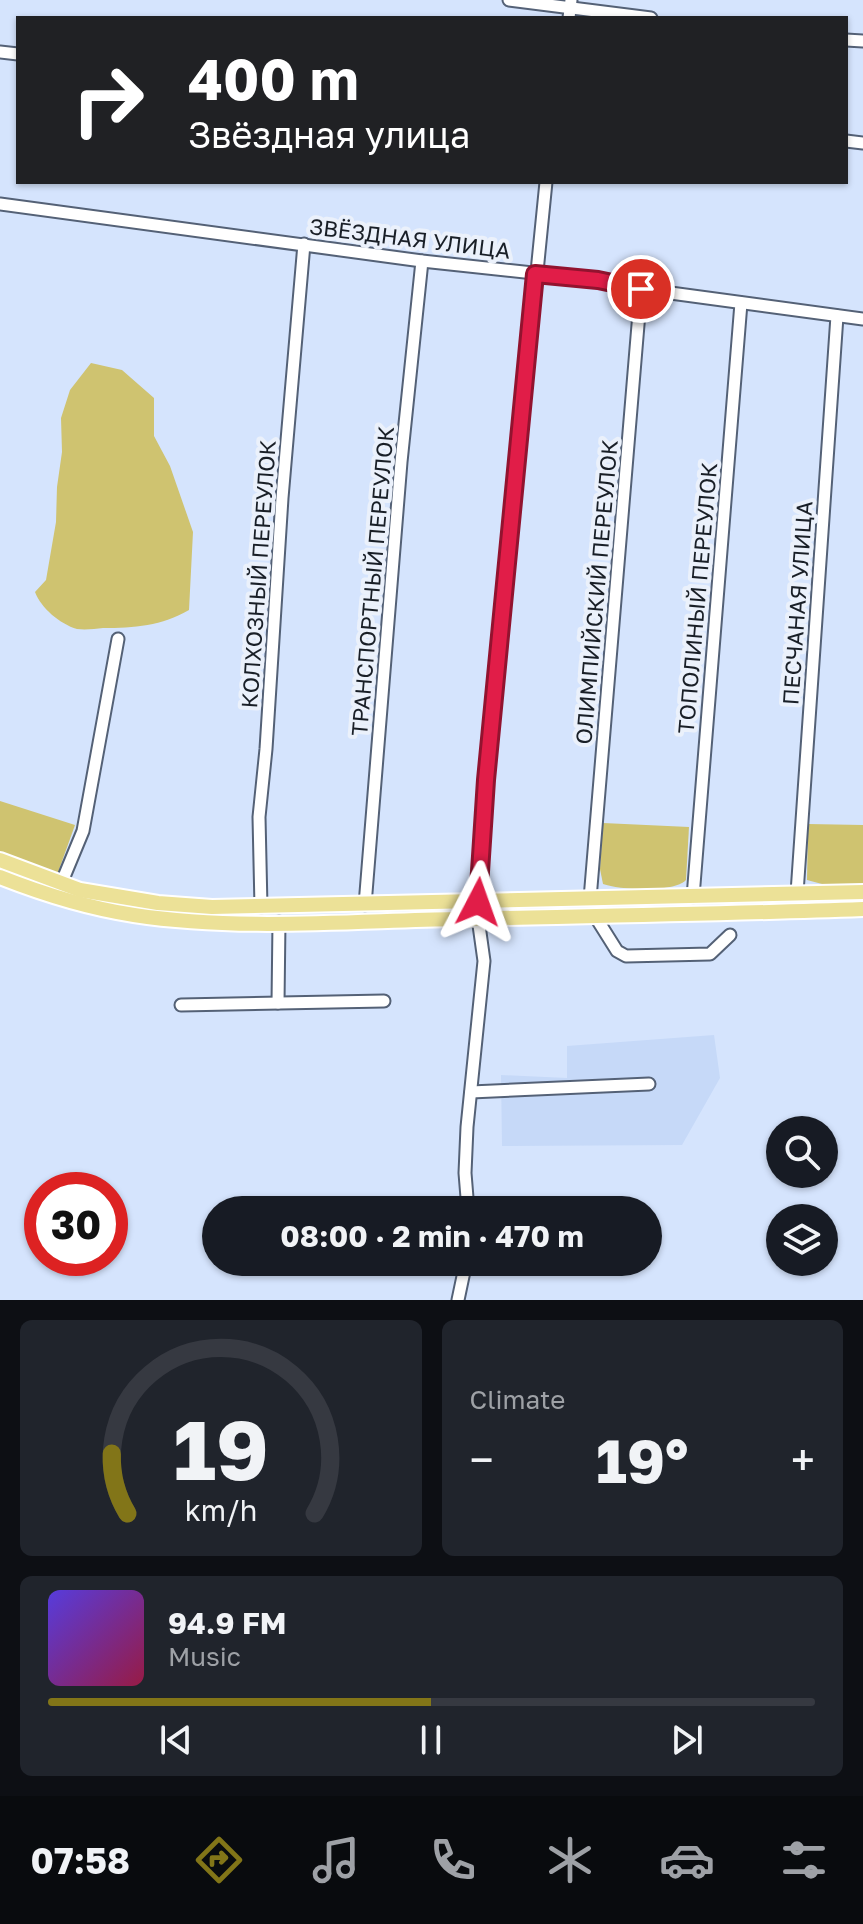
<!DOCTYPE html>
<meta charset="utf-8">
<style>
:root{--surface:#171b24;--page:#20242c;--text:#f1f3f6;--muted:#9ea1a6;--line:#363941;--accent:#827518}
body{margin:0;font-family:"Golos Text",sans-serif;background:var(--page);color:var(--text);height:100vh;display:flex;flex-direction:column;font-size:30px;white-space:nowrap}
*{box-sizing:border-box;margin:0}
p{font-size:26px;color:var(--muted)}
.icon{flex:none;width:44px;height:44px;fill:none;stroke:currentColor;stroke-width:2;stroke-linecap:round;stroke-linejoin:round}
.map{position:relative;height:1300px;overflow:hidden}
.side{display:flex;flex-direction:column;gap:20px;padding:20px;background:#0d0f14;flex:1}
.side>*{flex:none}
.hud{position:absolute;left:16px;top:16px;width:832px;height:168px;border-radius:0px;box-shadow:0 2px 6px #0004;background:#202124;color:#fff;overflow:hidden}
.tools{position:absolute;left:766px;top:1116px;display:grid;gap:16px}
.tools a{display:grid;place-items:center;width:72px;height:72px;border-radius:50%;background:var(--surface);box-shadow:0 2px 6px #0004;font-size:40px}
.speed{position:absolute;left:24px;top:1172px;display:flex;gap:16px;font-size:40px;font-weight:700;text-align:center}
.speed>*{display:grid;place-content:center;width:104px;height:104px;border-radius:50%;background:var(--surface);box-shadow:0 2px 6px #0004;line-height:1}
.speed .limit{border:12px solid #d22;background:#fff;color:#111}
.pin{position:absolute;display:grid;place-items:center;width:68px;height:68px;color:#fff;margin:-34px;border:4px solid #fff;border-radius:50%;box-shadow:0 2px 8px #0007}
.me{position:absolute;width:88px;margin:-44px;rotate:4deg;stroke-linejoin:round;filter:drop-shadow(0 0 6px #0008)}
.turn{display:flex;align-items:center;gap:28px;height:168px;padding:0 40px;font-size:36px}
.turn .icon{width:104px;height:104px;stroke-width:2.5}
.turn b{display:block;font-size:56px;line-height:68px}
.big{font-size:60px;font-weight:700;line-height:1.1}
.side .card{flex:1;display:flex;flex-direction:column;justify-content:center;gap:12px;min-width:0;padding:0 28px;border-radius:12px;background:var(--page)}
.side .dial{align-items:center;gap:0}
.dial svg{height:208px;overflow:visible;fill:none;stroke:var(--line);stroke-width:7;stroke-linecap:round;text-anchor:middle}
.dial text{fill:var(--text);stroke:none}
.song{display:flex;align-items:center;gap:24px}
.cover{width:96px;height:96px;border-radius:12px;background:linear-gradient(135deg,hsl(250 70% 55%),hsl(340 70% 35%))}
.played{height:8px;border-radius:4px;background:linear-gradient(90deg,var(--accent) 50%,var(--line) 50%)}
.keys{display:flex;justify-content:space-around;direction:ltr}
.heat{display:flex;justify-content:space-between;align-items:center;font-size:44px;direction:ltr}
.side .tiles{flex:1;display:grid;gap:20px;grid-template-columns:1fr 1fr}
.card:last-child{grid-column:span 2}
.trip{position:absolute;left:202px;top:1196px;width:460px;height:80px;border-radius:40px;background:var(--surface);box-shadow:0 2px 6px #0004;font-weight:700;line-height:80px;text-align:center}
.menu{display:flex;height:128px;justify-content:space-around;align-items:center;background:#090b0e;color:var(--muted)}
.menu .icon{width:56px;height:56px}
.menu .active{color:var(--accent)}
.menu b{font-size:36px;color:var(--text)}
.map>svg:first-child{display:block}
.built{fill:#c6d9f8}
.green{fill:#cfc370}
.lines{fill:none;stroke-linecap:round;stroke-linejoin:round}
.minor-casing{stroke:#546176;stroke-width:15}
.major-casing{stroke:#fff;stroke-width:18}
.minor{stroke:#fff;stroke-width:11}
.major{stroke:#ece197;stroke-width:14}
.route-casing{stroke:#92132f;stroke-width:20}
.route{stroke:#e11d48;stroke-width:14}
.labels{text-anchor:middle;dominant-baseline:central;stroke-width:8;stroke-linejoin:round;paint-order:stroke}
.street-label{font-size:22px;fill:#191f27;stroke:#ebf1fb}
</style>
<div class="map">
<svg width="863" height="1300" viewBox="0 0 863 1300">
<rect width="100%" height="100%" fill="#d5e4fd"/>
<path class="built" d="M714,1035L720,1078L682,1145L502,1146L501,1075L567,1078V1046Z"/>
<g class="green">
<path d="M91,363L122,370L154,398V436L170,466L193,532L189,610C162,626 134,628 103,628C95,629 85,630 77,629C60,624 41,608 35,592L46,580L56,522L57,487L62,452L61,418L70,390Z"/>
<path d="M0,801L75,825L56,878L0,855Z"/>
<path d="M603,823L689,827L686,880C674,893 620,890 603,884L600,869Z"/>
<path d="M808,824L863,825V884H822L807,880Z"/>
</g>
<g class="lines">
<defs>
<g id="minor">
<path d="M509,0L651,18"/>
<path d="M569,18L571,0"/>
<path d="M846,40L863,41"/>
<path d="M0,52L18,54"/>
<path d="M846,141L863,143"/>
<path d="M0,204L422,261L598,280L641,289L863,319"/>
<path d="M61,884L83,831L118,639"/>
<path d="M797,893L837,316"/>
<path d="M693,897L741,303"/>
<path d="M590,899L641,289"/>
<path d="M478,902L486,780L546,182"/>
<path d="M365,905L401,462L422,261"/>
<path d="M261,907L259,817L266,749L282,498L304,244"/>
<path d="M595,916L617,951L626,956L710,954L730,935"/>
<path d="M278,1003L279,922"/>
<path d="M181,1005L384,1001"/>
<path d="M471,1092L649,1084"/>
<path d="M468,1210L465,1173L467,1127L484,961L478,918"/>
<path d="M458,1300L466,1262"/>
</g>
<g id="major">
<path d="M0,860L80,890L158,903L212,907L863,892"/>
<path d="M0,877C43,894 88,908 134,915C239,931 350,921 456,919C592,916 727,914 863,909"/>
</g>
</defs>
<use href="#minor" class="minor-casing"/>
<use href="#major" class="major-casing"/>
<use href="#minor" class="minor"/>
<use href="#major" class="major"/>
</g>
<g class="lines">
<defs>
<path id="route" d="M478,902L486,780L535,274L598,280L641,289"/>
</defs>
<use href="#route" class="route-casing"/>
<use href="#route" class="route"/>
</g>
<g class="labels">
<g class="street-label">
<text transform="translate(410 238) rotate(7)">ЗВЁЗДНАЯ УЛИЦА</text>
<text transform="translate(258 574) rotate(-86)">КОЛХОЗНЫЙ ПЕРЕУЛОК</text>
<text transform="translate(372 581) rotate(-85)">ТРАНСПОРТНЫЙ ПЕРЕУЛОК</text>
<text transform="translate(596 592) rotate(-85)">ОЛИМПИЙСКИЙ ПЕРЕУЛОК</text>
<text transform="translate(697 598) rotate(-85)">ТОПОЛИНЫЙ ПЕРЕУЛОК</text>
<text transform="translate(797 603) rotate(-86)">ПЕСЧАНАЯ УЛИЦА</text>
</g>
</g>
</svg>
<div class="tools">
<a><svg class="icon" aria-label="search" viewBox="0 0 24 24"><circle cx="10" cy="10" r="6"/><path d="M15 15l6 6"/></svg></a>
<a><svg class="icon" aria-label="layers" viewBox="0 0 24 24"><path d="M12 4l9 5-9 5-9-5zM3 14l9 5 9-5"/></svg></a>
</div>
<div class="speed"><div class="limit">30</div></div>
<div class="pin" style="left:641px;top:289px;background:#d93025"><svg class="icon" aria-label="arrive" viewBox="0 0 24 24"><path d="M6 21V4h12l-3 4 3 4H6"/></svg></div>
<svg class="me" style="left:478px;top:902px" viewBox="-20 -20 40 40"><path d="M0-17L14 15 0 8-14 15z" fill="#e11d48" stroke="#fff" stroke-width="4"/></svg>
<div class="trip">08:00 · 2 min · 470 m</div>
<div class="hud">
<div class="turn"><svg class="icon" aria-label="right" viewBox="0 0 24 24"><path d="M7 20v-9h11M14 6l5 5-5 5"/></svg><div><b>400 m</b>Звёздная улица</div></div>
</div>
</div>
<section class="side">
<div class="tiles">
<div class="card dial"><svg viewBox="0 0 100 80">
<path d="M14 69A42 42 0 1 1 86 69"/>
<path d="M14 69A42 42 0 0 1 8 46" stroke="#827518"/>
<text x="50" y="56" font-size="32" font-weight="700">19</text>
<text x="50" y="72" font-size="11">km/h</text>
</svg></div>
<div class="card"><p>Climate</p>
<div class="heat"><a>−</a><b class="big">19°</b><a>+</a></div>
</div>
<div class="card">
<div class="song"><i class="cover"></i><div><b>94.9 FM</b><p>Music</p></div></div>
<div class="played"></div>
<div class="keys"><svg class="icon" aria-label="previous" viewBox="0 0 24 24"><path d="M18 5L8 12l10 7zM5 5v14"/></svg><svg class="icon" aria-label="pause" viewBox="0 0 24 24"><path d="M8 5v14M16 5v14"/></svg><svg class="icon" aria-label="next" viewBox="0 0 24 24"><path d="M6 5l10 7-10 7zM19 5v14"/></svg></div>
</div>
</div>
</section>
<nav class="menu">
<b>07:58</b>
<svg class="icon active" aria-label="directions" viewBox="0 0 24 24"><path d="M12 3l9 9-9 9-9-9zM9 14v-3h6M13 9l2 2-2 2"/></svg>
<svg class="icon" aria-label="music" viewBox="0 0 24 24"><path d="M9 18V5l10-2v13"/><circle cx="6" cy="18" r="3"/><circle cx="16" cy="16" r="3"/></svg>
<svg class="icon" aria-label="phone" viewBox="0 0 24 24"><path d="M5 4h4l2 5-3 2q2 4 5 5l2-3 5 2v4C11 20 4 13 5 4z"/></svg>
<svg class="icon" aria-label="climate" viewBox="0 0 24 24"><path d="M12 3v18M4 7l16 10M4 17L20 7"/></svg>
<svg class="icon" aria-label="car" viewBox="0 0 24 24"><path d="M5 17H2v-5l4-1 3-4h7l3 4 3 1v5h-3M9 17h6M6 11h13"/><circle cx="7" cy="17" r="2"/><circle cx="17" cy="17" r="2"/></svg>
<svg class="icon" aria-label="filters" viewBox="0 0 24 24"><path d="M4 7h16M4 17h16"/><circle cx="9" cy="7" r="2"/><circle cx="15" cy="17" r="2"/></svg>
</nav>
